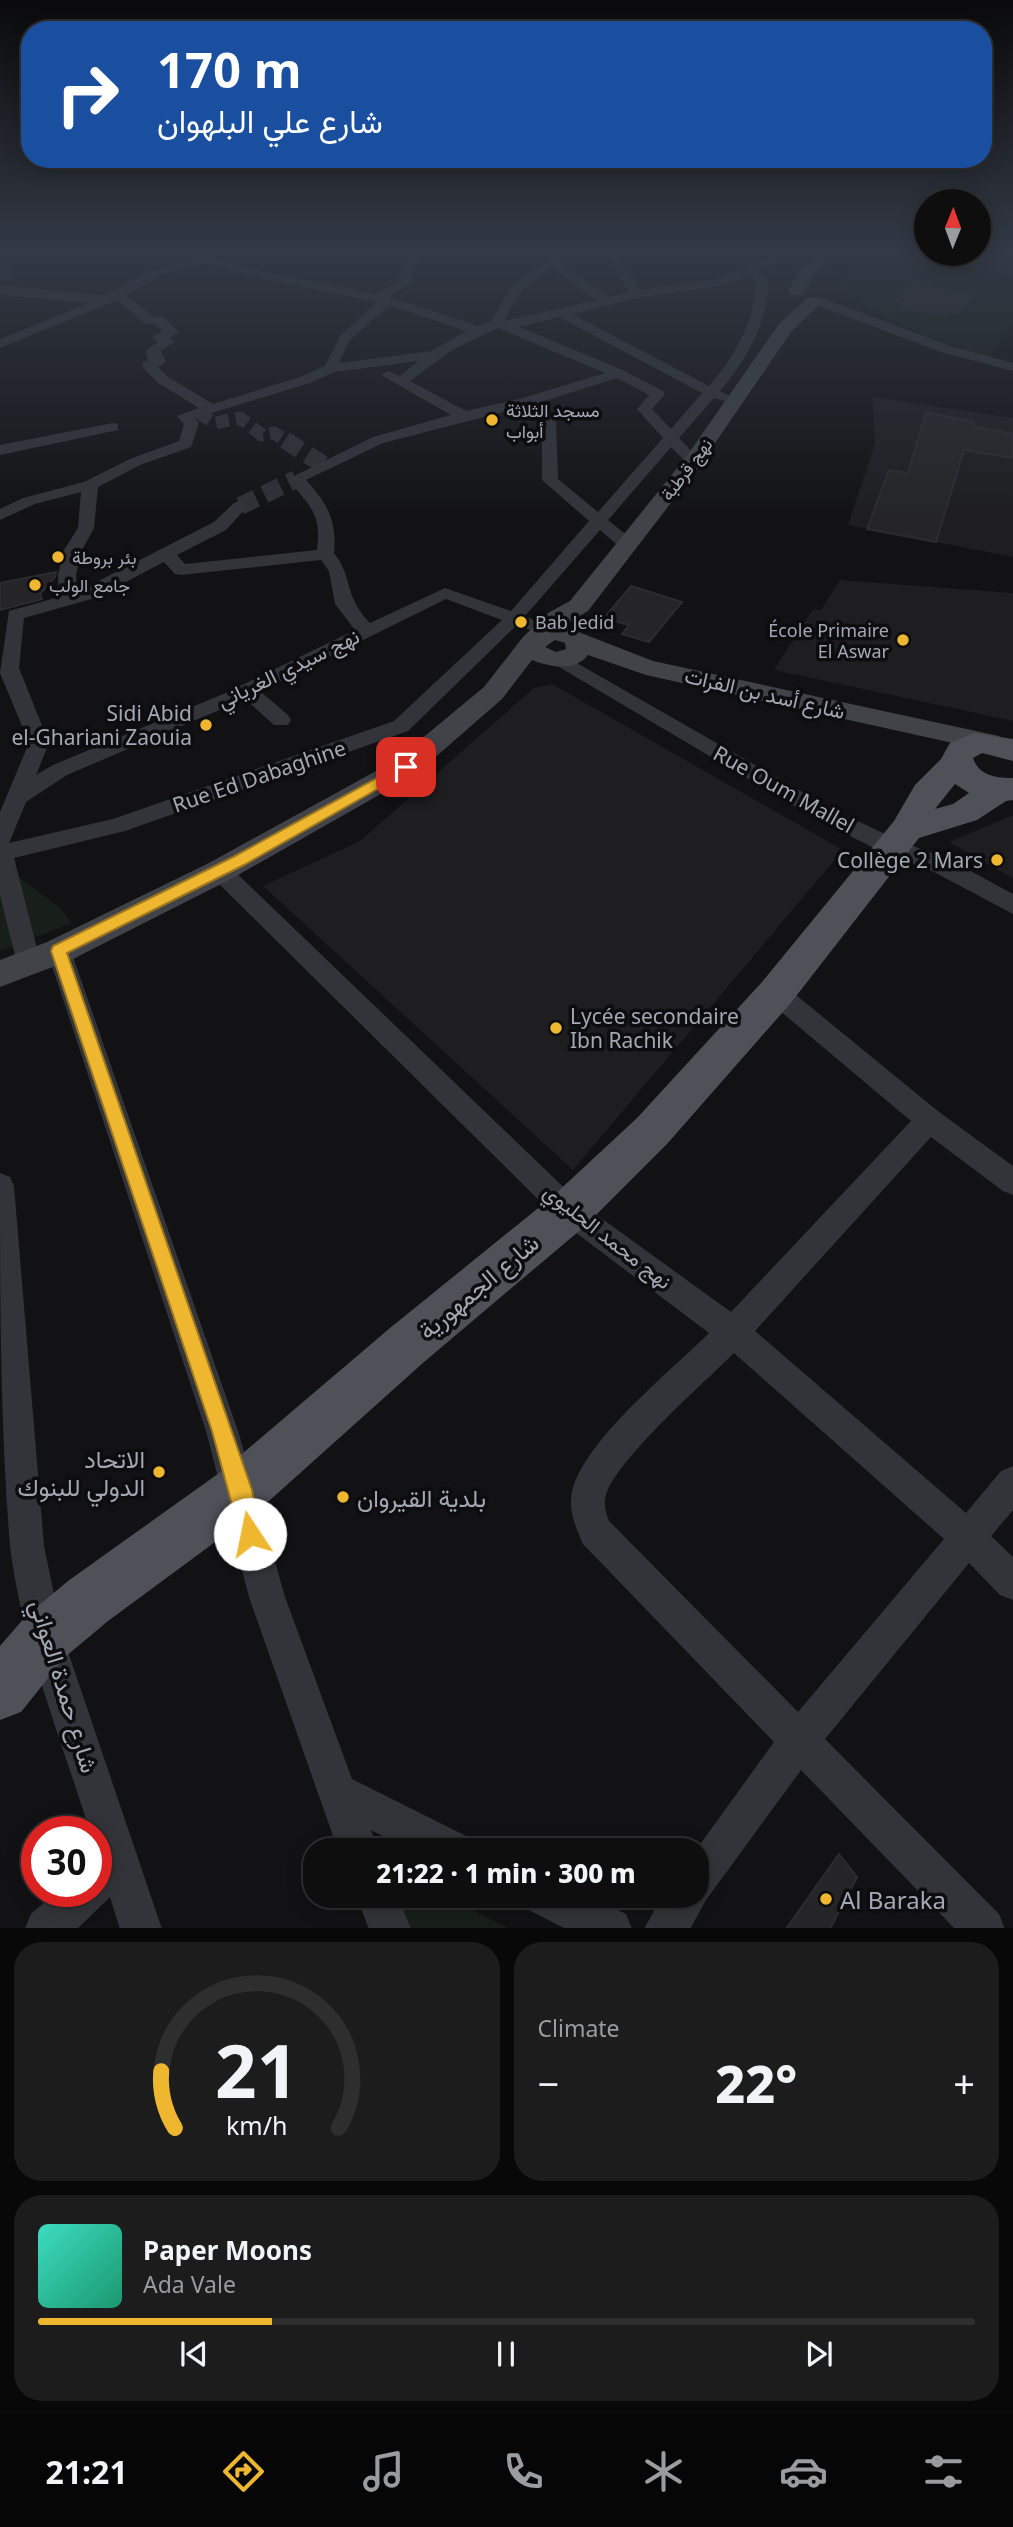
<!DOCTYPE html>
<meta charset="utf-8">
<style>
:root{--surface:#0e0e0f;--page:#1c1c1d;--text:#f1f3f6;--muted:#9b9c9e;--line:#2e2e2f;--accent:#eeb72f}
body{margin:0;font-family:"Noto Sans",Vazirmatn,sans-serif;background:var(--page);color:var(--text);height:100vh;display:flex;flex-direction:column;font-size:26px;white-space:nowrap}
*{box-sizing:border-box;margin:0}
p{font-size:23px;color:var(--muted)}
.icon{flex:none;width:38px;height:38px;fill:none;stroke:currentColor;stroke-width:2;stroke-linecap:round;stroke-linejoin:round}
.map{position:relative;height:1928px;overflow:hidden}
.details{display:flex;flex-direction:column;gap:14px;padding:14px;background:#080808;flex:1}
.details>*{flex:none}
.guide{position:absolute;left:21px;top:21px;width:971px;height:147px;border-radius:28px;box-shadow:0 4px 18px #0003,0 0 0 2px var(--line);background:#1a4fa0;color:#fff;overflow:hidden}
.needle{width:46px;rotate:1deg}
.controls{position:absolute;left:914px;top:189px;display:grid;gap:14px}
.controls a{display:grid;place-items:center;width:77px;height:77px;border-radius:50%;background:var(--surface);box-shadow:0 4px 18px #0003,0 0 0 2px var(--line);font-size:35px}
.speed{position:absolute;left:21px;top:1816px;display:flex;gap:14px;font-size:35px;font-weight:700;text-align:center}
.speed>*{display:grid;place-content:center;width:91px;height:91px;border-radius:50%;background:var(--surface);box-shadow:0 4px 18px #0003,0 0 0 2px var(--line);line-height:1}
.speed .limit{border:10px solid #d22;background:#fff;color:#111}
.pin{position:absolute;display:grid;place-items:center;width:60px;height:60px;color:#fff;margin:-30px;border-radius:14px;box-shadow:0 4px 10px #0006}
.me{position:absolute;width:77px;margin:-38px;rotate:349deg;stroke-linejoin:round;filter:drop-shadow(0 0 5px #0008)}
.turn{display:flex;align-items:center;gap:24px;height:147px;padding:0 21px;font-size:32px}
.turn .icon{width:91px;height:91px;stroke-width:2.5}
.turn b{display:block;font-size:49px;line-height:60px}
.big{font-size:52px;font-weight:800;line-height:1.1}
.details .card{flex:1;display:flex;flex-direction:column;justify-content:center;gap:10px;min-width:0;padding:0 24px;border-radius:28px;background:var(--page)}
.details .dial{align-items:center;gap:0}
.dial svg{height:182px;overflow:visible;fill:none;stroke:var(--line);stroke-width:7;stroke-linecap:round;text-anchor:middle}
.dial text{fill:var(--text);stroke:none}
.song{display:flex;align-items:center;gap:21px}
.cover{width:84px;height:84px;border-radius:10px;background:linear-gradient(135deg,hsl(170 70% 55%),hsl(160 70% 35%))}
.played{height:7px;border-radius:4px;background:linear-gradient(90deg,var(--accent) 25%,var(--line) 25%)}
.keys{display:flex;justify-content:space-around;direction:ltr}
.heat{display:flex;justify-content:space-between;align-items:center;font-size:38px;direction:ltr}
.details .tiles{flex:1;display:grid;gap:14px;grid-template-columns:1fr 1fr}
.card:last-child{grid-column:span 2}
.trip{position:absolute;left:303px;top:1838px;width:406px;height:70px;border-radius:28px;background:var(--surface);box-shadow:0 4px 18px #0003,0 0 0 2px var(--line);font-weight:800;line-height:70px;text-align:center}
.menu{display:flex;height:112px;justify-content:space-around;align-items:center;background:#060606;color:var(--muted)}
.menu .icon{width:49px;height:49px}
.menu .on{color:var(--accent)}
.menu b{font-size:32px;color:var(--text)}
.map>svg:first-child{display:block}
.built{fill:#1e1e21}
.green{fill:#181e1a}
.building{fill:#252528;stroke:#2c2c30;stroke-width:2}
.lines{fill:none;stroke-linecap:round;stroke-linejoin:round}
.street-tunnel-far1{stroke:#2f3034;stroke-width:13;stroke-dasharray:13 7;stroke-linecap:butt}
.street-tunnel{stroke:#2f3034;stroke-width:18;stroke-dasharray:18 9;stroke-linecap:butt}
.street{fill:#333439;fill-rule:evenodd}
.secondary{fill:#414349;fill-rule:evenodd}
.primary{fill:#4f5158;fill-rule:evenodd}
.route{fill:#eeb72f;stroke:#9b771f;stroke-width:2}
.poi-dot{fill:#eeb72f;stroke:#0d0d0f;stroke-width:2.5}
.labels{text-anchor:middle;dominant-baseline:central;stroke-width:7;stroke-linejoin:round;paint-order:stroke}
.far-poi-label{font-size:18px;fill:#a4a8b4;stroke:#0d0d0f;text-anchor:start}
.far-street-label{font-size:18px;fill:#a4a8b4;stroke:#0d0d0f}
.street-label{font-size:21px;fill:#a4a8b4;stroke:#0d0d0f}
.poi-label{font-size:21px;fill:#a4a8b4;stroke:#0d0d0f;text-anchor:end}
.near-street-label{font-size:24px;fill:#a4a8b4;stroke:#0d0d0f}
.near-poi-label{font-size:24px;fill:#a4a8b4;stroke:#0d0d0f;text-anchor:start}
</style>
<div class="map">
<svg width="1013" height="1929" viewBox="0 0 1013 1929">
<rect width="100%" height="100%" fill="#121214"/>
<g class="built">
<path d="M872,397L1013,418V557L848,525L875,444Z"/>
<path d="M840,580L1013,593V721L774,670L813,609L821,610Z"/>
<path d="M552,684L843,850L573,1170L263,886L360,841L534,688Z"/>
<path d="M1013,815V878L949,842Z"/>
</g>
<g class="green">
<path d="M861,251L978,254V251H1013V324L988,357C935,338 876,323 837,282Z"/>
<path d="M21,879L59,907L72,923L0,951V884Z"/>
<path d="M382,1895H443L508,1928H394Z"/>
</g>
<g class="building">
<path d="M978,251H1013V276L944,256V254H978Z"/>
<path d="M911,284L972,296L958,313L948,311L945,315L902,307L905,303L896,301Z"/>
<path d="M926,412L973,422V426L1013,434V458L964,450L936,542L867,529L889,470L908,473Z"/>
<path d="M56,572L55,577L40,594L42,599L0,610V583Z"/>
<path d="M631,586L682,602L649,642L622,634L629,625L604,618Z"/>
<path d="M839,1854L857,1877L830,1929H786Z"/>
</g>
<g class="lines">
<path class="street-tunnel-far1" d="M199,413L215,423L240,418L262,435L274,433L287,441"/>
<g class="street-tunnel">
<path d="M285,440L324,465"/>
<path d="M240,506L296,479"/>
</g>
<g class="street">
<path d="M172,251H190L274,274L375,294L398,281L401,269L409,257L406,251H418L421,257L413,269L410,283L389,297L478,326L491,321L511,287L558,251H571L558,263L610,297L630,292L603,251H615L641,290L717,279L783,251H798L758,272L768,280C769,320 746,361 720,391L732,397L725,401L714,398L679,438L701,461L693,466L688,464L671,447L608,520L634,541L637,545L634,549H622L600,530L525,616L553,629L551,633L544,635L517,625L408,731L125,831L14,858L41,964L38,971L29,974L20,971L17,964L0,895V812L29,743L0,673L9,611L59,597L58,575L64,550L78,528L81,492L35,504L0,520V509L23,498L84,482L130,459L179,441L184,424L177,416L199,408L158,383L143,368V362L148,361L146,350L158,342L152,337L163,331L155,324H146L117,300L0,348V339L89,303L9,296L0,293V285L104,296L152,270L193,259ZM206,263L272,281L377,302L340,336L325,366L300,377L213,404L168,377L158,367L166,362L161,351L174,342L169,338L179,332L163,317H154L126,295L160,276ZM550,268L597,300L504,321L520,292ZM748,276L756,281C756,319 734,358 709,386L572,314L638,298L719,286ZM389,305L466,331L432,351L339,363L349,341ZM559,317L702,393L671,429L652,409L665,394L663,391L623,370L519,327ZM498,328L605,373L523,398L466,411L410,381L452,350ZM418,361L400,376L388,371L381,375L451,415L373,437L288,479C309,506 322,512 317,550L185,564L177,555L226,530L248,506L240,501L234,503L214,522L77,592L76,575L82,550L94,528L98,487L140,465L191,447L199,423L195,418L310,383L334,372ZM617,378L649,395L637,409L663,438L598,512L558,479L556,420L538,403ZM524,407L542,421V480L589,521L511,611L445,588L370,623C343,595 354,579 334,553C337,521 328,504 306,480L383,443ZM321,560L329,571L335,604L355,630L228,692L53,765L36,775L49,743L19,668L24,618L95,598L164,562L175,574L181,575ZM446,599L502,620L394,721L113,819L9,843L26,802L67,775L245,699L274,725H288L291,720L288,715L260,691Z"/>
<path d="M798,251H833L838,254L832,258Z"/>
<path d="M0,263L13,272V278L0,282Z"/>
<path d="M814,298H822L951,346L1013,363V371L941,352L814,304Z"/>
<path d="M113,423L118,424V430L0,455V445Z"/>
<path d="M561,654L832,809L900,841L950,860L1013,894V914L934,872L884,853L816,819L554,664L551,660L554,656Z"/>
<path d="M220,863L228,865L579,1202L731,1312L911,1121L767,1000L763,993L767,986L776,983L785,986L939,1112L1013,1166V1195L1003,1191L931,1137L755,1331L966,1513L1001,1471L1013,1466V1510L991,1536L1013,1557V1600L1000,1595L969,1563L825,1739L999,1914L1005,1929H955L801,1770L706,1900L690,1929H644L663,1895H696V1850L774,1742L583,1544C576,1528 568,1510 572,1492C584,1440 671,1371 709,1333L559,1220L212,877L209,871L212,865ZM734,1353L944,1539L798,1712L609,1521C606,1513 603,1504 606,1495C617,1459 704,1383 734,1353Z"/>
<path d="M59,942L68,944L71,951L238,1431L285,1597L352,1779L466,1836L472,1850H409L371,1830L378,1850H338L249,1597L206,1431L47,951L50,944Z"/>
<path d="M0,1173L10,1177L14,1186L44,1546L63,1637L162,1929H120L110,1897L77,1929H25L31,1914L56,1892H96V1832H90C61,1738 22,1644 10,1546C0,1423 0,1297 0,1173Z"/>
<path d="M356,1895H397L411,1929H369Z"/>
<path d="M524,1895H588L626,1914L632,1929H566L529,1910Z"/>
</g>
<g class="secondary">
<path d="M825,251H843L814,274L802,295H790L788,291L801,268Z"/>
<path d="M813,297L822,302L791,332L700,465L588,611L563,626L653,661L999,736L1003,742L999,748L989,751L646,675L588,655C575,672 549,667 532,660L502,699L416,774L231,879L71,960L0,987V960L47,942L209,863L396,760L484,687L523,637L548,613L570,601L686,457L779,324L807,298ZM555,640L565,643L566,649L556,652L545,647Z"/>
</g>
<path class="primary" d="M974,733L1013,739V761L982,753L973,758C979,776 996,778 1013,778V800L1006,801L977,820L919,838L790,1004L667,1144L585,1226L424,1362L260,1509L108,1621L65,1657L21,1712L0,1720V1646L25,1617L68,1581L222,1471L390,1328L553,1196L637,1118L762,982L894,821L915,785L941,759L950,743ZM955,784L969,793L953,804L935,809Z"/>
</g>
<linearGradient id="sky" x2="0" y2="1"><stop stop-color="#0a0a0b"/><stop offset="0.48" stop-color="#333945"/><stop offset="1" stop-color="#333945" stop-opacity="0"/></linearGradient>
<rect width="1013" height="521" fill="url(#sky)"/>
<path class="route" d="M406,762L413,767L411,770L244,865L67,953L252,1490L261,1534L258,1542L250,1545L242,1542L212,1431L51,951L53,946L233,857Z"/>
<g class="poi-dot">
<circle cx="492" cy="420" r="7"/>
<circle cx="58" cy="557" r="7"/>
<circle cx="35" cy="585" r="7"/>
<circle cx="521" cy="622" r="7"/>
<circle cx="903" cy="640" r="7"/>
<circle cx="206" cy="725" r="7"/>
<circle cx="997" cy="860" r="7"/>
<circle cx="556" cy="1028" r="7"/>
<circle cx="159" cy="1472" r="7"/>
<circle cx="343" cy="1497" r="7"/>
<circle cx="826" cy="1899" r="7"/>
</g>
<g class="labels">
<g class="far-poi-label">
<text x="506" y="410">مسجد الثلاثة<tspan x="506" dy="21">أبواب</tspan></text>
<text x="72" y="557">بئر بروطة</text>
<text x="49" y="585">جامع الولب</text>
<text x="535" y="622">Bab Jedid</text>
<text x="889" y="630" text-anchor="end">École Primaire<tspan x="889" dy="21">El Aswar</tspan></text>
</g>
<g class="far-street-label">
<text transform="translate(686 469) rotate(-53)">نهج قرطبة</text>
</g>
<g class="street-label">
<text transform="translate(288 668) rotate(-26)">نهج سيدي الغرياني</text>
<text transform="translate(765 693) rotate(13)">شارع أسد بن الفرات</text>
<text transform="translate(259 776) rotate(-19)">Rue Ed Dabaghine</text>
<text transform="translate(784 789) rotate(29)">Rue Oum Mallel</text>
<text transform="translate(608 1236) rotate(38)">نهج محمد الحليوي</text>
</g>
<g class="poi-label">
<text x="192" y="713">Sidi Abid<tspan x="192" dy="24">el-Ghariani Zaouia</tspan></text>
<text x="983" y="860">Collège 2 Mars</text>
<text x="570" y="1016" text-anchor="start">Lycée secondaire<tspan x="570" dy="24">Ibn Rachik</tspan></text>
</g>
<g class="near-street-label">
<text transform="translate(478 1286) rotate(-40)">شارع الجمهورية</text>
<text transform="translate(65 1686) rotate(73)">شارع حمدة العواني</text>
</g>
<g class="near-poi-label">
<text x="145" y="1458" text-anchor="end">الاتحاد<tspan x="145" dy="28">الدولي للبنوك</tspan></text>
<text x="357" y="1497">بلدية القيروان</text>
<text x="840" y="1899">Al Baraka</text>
</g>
</g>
</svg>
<div class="controls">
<a><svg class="needle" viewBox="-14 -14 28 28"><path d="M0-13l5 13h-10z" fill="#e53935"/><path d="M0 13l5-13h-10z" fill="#9b9c9e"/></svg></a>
</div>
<div class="speed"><div class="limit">30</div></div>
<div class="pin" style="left:406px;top:767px;background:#d93025"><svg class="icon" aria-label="arrive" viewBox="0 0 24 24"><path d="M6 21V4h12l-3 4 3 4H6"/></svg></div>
<svg class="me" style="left:250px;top:1534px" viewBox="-20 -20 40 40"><circle r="19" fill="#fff"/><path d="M0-13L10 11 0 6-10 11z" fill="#eeb72f"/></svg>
<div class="trip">21:22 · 1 min · 300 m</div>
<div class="guide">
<div class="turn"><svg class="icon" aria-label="right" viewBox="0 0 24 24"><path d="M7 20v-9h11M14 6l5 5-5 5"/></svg><div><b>170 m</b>شارع علي البلهوان</div></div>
</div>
</div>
<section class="details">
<div class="tiles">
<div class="card dial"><svg viewBox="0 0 100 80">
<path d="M14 69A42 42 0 1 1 86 69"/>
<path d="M14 69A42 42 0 0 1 8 44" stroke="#eeb72f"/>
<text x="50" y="56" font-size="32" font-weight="700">21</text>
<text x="50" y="72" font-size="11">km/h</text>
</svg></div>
<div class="card"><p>Climate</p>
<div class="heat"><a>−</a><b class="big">22°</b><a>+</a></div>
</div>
<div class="card">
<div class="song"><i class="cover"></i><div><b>Paper Moons</b><p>Ada Vale</p></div></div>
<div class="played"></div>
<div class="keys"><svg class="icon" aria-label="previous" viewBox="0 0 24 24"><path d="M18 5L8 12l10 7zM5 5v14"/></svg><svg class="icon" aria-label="pause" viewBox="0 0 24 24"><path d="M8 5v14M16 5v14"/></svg><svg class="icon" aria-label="next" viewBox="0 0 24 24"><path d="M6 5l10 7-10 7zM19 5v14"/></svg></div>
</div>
</div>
</section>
<nav class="menu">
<b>21:21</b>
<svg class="icon on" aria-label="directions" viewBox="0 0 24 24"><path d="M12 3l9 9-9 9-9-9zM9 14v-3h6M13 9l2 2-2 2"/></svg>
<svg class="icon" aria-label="music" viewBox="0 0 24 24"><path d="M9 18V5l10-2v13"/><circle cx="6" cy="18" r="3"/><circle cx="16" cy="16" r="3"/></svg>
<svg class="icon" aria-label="phone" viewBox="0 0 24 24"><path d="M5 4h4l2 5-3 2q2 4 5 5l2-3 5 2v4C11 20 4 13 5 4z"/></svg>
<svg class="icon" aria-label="climate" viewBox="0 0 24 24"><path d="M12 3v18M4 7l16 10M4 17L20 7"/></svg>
<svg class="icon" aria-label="car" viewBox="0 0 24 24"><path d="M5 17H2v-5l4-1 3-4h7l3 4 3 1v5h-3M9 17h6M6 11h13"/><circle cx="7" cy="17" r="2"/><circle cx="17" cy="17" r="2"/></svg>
<svg class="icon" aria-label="filters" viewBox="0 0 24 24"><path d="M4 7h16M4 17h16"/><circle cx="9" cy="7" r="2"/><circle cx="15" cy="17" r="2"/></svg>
</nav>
